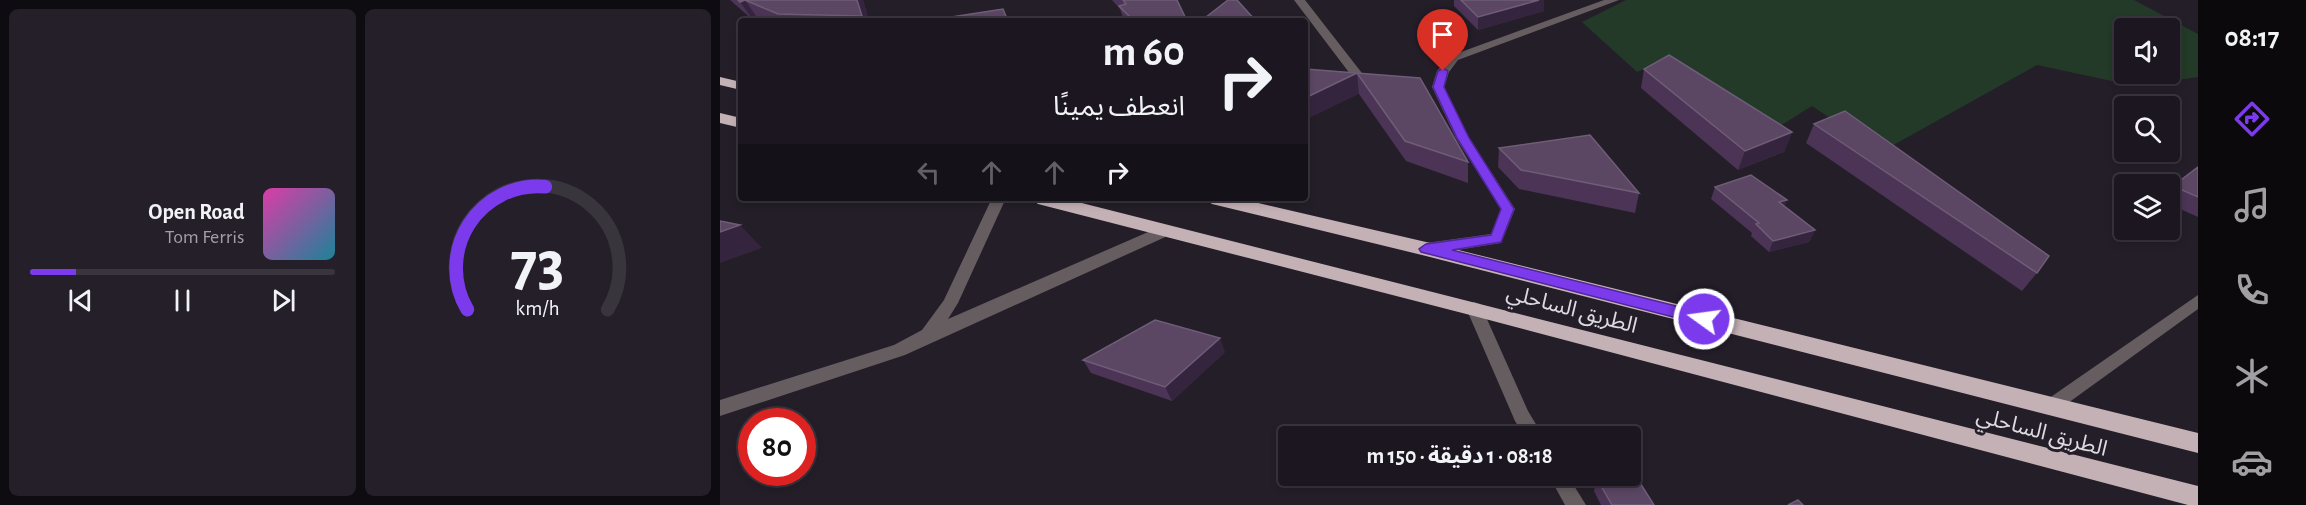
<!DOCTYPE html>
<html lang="ar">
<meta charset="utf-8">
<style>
:root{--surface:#1b161f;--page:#241f28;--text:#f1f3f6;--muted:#a09fa4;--line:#39353d;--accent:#7c3aed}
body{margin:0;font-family:"Alegreya Sans","Noto Sans Arabic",sans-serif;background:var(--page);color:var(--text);direction:rtl;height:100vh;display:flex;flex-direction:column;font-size:22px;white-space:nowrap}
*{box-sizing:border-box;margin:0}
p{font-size:20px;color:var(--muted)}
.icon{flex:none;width:33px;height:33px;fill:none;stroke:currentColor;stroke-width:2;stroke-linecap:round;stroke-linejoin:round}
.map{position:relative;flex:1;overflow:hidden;direction:ltr}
.sheet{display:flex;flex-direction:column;gap:9px;padding:9px;background:#0f0c11;width:720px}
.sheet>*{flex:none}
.guide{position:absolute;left:18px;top:18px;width:570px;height:183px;border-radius:6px;box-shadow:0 3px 9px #0003,0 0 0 2px var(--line);direction:rtl;background:#1b161f;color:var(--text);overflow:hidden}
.controls{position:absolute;left:1394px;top:18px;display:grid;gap:12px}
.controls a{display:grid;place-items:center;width:66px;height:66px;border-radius:6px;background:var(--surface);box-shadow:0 3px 9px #0003,0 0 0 2px var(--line);font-size:30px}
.speed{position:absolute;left:18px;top:408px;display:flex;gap:12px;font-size:30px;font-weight:700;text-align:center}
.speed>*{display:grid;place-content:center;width:78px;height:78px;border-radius:50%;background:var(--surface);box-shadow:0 3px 9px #0003,0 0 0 2px var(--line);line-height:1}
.speed .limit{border:9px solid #d22;background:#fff;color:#111}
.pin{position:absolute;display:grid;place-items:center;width:51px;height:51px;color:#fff;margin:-62px -26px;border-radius:50% 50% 50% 0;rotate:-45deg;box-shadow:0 0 6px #0007}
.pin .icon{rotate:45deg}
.me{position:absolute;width:66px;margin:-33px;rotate:284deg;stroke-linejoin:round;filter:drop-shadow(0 0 4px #0008)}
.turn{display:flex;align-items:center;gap:21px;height:126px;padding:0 24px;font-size:27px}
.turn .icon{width:78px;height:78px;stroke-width:2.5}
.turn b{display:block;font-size:42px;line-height:51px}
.lanes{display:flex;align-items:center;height:57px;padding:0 24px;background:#0003;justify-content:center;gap:30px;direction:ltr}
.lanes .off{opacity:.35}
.sheet .widget{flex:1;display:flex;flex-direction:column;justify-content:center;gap:9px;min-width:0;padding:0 21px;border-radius:9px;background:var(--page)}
.sheet .dial{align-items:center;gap:0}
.dial svg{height:156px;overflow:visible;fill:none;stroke:var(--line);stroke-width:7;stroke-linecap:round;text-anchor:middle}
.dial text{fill:var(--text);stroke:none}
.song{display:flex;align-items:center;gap:18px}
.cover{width:72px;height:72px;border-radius:9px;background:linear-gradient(135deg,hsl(320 70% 55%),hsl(190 70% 35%))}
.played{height:6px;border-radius:3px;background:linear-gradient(90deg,var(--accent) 15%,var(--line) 15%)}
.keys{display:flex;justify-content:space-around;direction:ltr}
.sheet .tiles{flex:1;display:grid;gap:9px;grid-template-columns:repeat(2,1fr)}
.trip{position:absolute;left:558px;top:426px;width:363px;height:60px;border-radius:6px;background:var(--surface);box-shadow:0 3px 9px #0003,0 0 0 2px var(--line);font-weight:700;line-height:60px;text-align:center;direction:rtl}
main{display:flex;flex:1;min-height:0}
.tab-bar{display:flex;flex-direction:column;width:108px;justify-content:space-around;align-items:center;background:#0b090c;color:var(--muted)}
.tab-bar .icon{width:42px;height:42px}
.tab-bar .current{color:var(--accent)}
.tab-bar b{font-size:27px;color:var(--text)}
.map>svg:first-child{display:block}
.green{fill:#223a27;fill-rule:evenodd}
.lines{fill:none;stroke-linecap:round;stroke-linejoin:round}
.street{fill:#655d5f;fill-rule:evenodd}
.highway{fill:#c4b1b5;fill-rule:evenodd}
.wall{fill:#4b3455}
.shaded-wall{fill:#35243d}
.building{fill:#5b4664;stroke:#6f5d77;stroke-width:1.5}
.route{fill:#7c3aed;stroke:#51269a;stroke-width:1.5}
.labels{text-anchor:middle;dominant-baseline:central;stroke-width:6;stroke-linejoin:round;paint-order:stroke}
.street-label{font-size:22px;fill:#dedae1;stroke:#241e29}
</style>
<main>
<nav class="tab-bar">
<b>08:17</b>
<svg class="icon current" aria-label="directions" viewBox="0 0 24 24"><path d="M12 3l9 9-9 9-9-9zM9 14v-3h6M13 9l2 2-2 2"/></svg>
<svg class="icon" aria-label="music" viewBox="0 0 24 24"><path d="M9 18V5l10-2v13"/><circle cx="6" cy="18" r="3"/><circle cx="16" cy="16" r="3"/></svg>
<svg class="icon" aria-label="phone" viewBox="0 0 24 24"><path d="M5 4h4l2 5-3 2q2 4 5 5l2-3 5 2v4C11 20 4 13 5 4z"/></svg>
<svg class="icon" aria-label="climate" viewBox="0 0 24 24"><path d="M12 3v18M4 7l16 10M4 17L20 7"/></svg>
<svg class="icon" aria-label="car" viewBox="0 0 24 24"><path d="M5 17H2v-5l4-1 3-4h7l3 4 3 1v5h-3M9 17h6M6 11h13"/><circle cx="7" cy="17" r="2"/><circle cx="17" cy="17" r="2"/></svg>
</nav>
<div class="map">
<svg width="1478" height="505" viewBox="0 0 1478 505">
<rect width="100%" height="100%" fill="#241e29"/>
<path class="green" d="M906,0H1414L1478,34V77L1415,86L1317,65L1161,152L1092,106L1049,133L938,63L917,72L862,22ZM1404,28H1449V74H1404Z"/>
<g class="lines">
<g class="street">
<path d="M574,0H585L645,77L654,78V84L637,83Z"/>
<path d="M884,0H899L738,60L729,72L724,87L749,138L795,209L781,243L706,255L701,253L699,249L701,245L706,243L771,234L781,209L736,138L712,87L717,71L730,56Z"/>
<path d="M272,198H286L238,303L228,319L442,226L447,225L454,230L452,234L185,355L0,416V400L174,345L202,330L224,300Z"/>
<path d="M1478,295V309L1337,411L1331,414L1325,411L1322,406L1325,401Z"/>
<path d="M754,302L760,304L762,308L808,411L823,436H804L795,421L746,308L748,304Z"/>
<path d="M829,476H848L866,505H845Z"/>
</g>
<g class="highway">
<path d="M0,77L21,82V90L0,85Z"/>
<path d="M0,113L21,118V128L0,123Z"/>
<path d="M310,198H342L1478,486V505H1468L754,316L318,204Z"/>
<path d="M484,198H517L706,242L1478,433V453L706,256L492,204Z"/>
</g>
</g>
<g class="wall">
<path d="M10,0H143L149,21H44L38,19L34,21Z"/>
<path d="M392,0H457L467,21H404L400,9Z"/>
<path d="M734,0H824V11L758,30L734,6Z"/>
<path d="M585,69L700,78L748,162V183L686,161L639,94Z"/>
<path d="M924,69L1072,132L1064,152L1018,170L921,88Z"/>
<path d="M1094,124L1317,273L1302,291L1086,143Z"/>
<path d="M779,148L919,193L915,213L799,189L778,167Z"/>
<path d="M1478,167V217L1449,204V190L1453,186Z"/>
<path d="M995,187L1064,206L1095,230L1089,242L1049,252L1031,236L1032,233L991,199Z"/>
<path d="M505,352L452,401L371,373L363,360Z"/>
<path d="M877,479L934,505H881L874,491Z"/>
</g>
<g class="shaded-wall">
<path d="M25,0L38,19L34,21L20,2Z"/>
<path d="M137,0H143L149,21H145L142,16Z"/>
<path d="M819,0H824V11L758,30V17Z"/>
<path d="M637,73L639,94L585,120V98Z"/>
<path d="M1072,132L1064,152L1018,170L1025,151Z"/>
<path d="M1067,200L1063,211L1059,202Z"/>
<path d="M20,225L42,248L0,263V232Z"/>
<path d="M1095,230L1089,242L1049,252L1053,241Z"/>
<path d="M500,338L505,352L452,401L445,387Z"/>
</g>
<g class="building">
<path d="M18,0H137L142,16L58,14L25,0L20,2Z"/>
<path d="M403,0H457L467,21H414L399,6L406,4Z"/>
<path d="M508,0H517L536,21H481Z"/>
<path d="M741,0H819L758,17Z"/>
<path d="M283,9L288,21H219V19Z"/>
<path d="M949,55L1072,132L1025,151L924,69Z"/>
<path d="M585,69L700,78L748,162L685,141L637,73L585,98Z"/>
<path d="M1125,111L1329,256L1317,273L1094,124Z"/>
<path d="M870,135L919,193L801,170L779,148Z"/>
<path d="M1478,167V197L1453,186Z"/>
<path d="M1031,175L1067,200L1059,202L1095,230L1053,241L1036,224L1039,223L995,187Z"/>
<path d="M0,221L20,225L0,232Z"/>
<path d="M435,320L500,338L445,387L363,360Z"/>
<path d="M910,467L934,505H892L877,479L886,476H910Z"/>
<path d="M1078,500L1083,505H1068Z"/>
</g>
<path class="route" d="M723,68L728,71L724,87L749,138L794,209L781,242L732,250L984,313L989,315L991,319L989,323L984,325L701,252L699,249L706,244L771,235L781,209L737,138L713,87L718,71Z"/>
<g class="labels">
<g class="street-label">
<text transform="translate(852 309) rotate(15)">الطريق الساحلي</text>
<text transform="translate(1322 432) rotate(15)">الطريق الساحلي</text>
</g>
</g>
</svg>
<div class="controls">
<a><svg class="icon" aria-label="sound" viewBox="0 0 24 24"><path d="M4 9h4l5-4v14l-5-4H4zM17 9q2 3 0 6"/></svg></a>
<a><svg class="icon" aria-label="search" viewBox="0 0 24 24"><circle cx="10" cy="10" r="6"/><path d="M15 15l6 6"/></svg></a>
<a><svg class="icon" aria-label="layers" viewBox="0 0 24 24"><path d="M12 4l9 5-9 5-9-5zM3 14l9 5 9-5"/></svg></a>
</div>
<div class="speed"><div class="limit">80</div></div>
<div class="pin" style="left:723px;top:71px;background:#d93025"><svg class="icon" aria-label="arrive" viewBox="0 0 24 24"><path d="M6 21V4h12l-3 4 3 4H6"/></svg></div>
<svg class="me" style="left:984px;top:319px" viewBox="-20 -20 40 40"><circle r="17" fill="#7c3aed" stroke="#fff" stroke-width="3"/><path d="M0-11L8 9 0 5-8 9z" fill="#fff"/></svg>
<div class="trip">08:18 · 1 دقيقة · 150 m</div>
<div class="guide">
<div class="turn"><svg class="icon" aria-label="right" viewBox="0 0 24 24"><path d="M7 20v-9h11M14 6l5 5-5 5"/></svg><div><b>60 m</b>انعطف يمينًا</div></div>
<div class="lanes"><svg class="icon off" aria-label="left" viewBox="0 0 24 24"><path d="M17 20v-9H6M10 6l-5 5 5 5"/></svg><svg class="icon off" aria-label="ahead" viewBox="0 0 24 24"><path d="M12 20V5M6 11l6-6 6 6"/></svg><svg class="icon off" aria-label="ahead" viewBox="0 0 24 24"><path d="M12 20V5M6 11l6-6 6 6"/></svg><svg class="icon" aria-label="right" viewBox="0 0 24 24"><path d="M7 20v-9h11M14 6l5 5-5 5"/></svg></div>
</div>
</div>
<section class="sheet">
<div class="tiles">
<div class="widget dial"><svg viewBox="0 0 100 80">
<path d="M14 69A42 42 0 1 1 86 69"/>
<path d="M14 69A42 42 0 0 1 54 6" stroke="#7c3aed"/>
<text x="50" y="56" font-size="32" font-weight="700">73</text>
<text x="50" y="72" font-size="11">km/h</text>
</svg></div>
<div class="widget">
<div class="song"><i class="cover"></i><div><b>Open Road</b><p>Tom Ferris</p></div></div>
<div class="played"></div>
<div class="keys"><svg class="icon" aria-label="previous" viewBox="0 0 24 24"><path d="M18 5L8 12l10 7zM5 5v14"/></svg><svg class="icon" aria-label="pause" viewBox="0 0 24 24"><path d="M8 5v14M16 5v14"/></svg><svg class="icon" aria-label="next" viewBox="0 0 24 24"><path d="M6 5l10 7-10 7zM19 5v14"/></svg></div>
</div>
</div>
</section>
</main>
